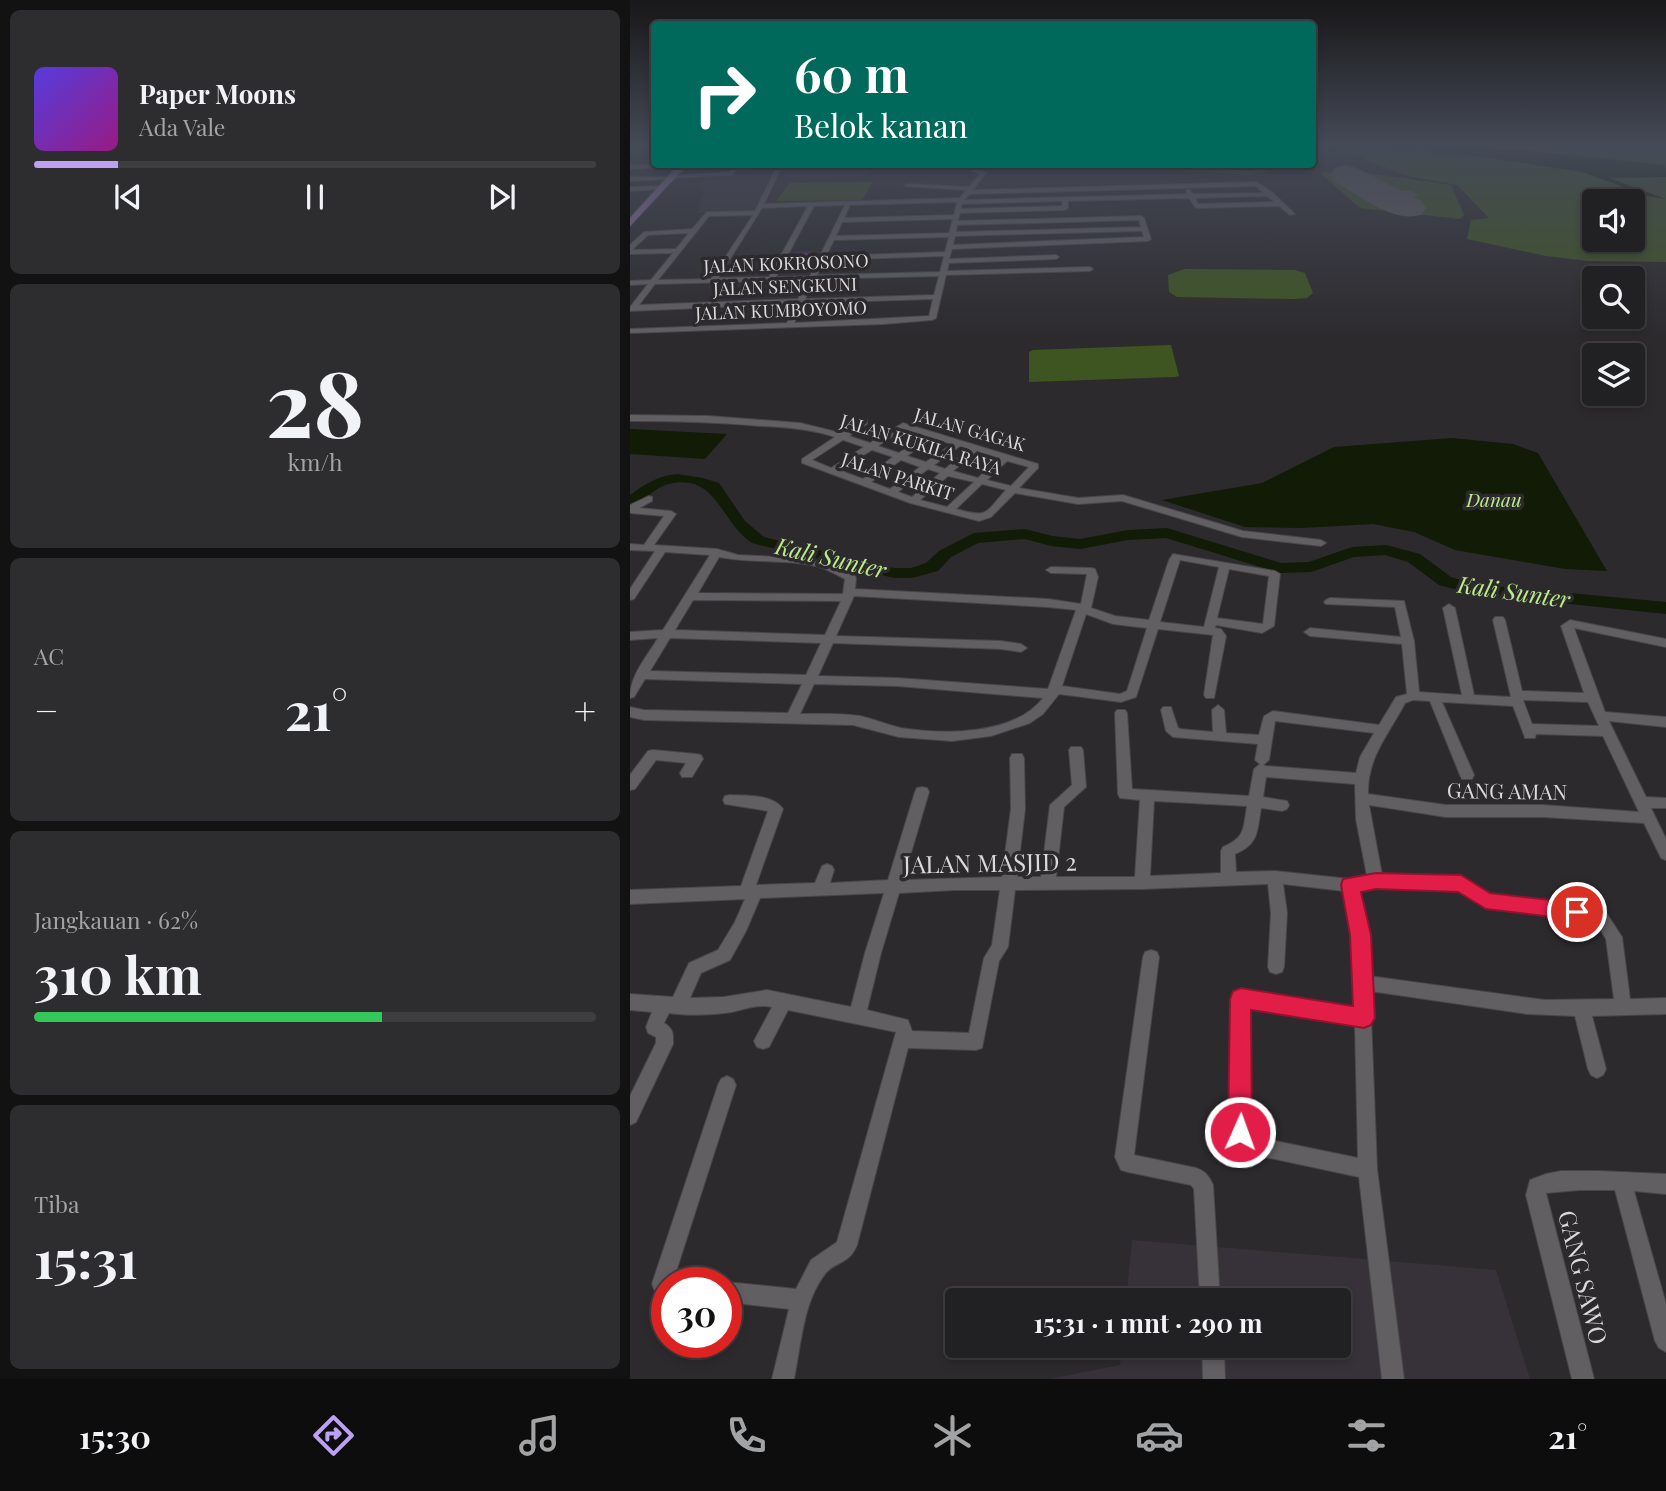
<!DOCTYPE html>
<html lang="id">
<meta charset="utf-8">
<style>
:root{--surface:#212022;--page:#2d2d2f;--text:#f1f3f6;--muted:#a2a3a5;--line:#3e3e40;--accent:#bca0f2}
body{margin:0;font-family:"Playfair Display",serif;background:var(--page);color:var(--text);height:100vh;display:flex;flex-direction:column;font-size:26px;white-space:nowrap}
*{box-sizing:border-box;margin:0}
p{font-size:23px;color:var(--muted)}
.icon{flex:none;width:38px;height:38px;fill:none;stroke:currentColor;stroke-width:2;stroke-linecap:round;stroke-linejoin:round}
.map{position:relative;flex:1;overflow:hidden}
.sheet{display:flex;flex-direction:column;gap:10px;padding:10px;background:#121213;width:630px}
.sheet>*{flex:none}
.guide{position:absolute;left:21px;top:21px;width:665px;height:147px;border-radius:7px;box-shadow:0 4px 10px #0003,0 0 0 2px var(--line);background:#00695c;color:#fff;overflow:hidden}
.tools{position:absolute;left:952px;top:189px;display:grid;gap:14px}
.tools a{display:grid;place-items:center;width:63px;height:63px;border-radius:7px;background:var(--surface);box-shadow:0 4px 10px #0003,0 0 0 2px var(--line);font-size:35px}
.speed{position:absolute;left:21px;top:1267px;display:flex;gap:14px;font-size:35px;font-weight:700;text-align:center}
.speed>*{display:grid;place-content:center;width:91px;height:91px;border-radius:50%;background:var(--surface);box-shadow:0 4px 10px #0003,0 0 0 2px var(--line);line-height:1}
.speed .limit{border:10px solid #d22;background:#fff;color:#111}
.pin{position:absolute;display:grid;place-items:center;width:60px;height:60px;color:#fff;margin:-30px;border:4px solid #fff;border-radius:50%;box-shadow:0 2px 7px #0007}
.me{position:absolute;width:77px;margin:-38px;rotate:2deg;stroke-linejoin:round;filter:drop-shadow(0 0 5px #0008)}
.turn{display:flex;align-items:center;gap:24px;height:147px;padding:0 28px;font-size:32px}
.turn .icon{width:91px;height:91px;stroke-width:2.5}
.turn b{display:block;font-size:49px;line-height:60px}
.big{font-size:52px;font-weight:700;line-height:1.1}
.sheet .card{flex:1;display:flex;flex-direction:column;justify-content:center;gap:10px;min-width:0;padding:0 24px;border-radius:10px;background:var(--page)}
.sheet .dial{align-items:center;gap:0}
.dial b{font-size:91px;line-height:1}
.song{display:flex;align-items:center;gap:21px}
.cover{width:84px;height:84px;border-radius:10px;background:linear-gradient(135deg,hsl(250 70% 55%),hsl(310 70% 35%))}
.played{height:7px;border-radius:4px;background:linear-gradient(90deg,var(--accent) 15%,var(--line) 15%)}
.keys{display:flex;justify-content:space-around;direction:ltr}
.heat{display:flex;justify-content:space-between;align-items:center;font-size:38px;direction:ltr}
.charge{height:10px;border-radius:5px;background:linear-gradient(90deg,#34c759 62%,var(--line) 0)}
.trip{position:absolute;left:315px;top:1288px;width:406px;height:70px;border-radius:7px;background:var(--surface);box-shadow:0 4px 10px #0003,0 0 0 2px var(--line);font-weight:700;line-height:70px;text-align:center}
.tab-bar{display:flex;height:112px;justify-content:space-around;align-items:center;background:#0d0d0e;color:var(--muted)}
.tab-bar .icon{width:49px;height:49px}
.tab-bar .on{color:var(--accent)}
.tab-bar b{font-size:32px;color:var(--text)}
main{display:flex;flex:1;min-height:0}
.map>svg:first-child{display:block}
.built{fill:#37323a}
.green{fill:#3e5521;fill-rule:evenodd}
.water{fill:#111b05}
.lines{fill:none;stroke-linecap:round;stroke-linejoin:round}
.river{fill:#111b05;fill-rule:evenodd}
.taxiway{fill:#605e60;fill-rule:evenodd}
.runway{fill:#605e60;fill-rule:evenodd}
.minor-casing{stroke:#474649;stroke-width:2}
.primary-casing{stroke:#474649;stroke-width:2}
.minor{fill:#625f63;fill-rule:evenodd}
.primary{fill:#9472aa;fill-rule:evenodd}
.wall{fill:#56356c}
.shaded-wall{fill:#462b58}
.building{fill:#643e7d;stroke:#462b58;stroke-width:2}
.route{fill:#e11d48;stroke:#92132f;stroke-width:2}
.labels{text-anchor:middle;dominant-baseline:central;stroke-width:7;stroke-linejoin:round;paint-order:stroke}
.far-street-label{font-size:18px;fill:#dad9db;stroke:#2c2a2d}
.far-water-label{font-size:19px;font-style:italic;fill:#bcec87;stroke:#2c2a2d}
.street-label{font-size:21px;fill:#dad9db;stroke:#2c2a2d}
.water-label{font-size:23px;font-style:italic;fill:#bcec87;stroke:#2c2a2d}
.near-street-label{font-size:24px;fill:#dad9db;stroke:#2c2a2d}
</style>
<main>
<section class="sheet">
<div class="card">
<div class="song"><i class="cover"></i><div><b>Paper Moons</b><p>Ada Vale</p></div></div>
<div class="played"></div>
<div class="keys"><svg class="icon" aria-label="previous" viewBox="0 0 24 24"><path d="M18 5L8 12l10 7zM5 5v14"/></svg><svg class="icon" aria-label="pause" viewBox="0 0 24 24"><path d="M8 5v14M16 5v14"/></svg><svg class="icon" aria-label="next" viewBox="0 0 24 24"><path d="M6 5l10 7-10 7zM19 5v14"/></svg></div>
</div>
<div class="card dial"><b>28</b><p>km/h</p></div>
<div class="card"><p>AC</p>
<div class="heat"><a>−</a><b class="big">21°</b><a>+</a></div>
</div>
<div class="card"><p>Jangkauan · 62%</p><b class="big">310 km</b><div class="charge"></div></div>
<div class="card"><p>Tiba</p><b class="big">15:31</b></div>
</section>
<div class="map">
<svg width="1036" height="1379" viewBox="0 0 1036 1379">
<rect width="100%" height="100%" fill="#2c2a2d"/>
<g class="built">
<path d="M156,164H253V165L249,168H239L237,176L164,180V177L152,178Z"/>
<path d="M140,173L125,213H68L74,190L70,189L72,184L41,186L72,182L75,176Z"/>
<path d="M502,1240L866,1270L900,1379H419L490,1365L492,1346H709V1300H496Z"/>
</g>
<g class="green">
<path d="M698,145H1036V262L958,261L916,256L837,239L841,220L859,218L827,185L778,176ZM964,201H1003V240H964Z"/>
<path d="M390,165L644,164V165L635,172L620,175L533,169Z"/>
<path d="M717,170L821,185L834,215L830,219L730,208L690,173Z"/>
<path d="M242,182L232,200L146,201L160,183Z"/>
<path d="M554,269L665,270L675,273L683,293L677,298L663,299L547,297L539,292L538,275Z"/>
<path d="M541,345L549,376L545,377L399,382V352L403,350Z"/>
</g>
<g class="water">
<path d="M733,145H844L1035,165L1036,177L979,178L1036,199L1018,196L953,172L846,156L804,153L791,147L776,151Z"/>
<path d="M0,429L97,434L75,459L0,454Z"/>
<path d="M822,438L883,444L908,453L977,571L935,569L825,550L784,532L743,524L672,528L615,527L532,500L632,483L704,447Z"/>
</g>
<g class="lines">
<path class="river" d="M47,474L73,478L89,483L115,521L134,537L264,568H281L296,563L309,551L344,533L395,529L422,536L450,539L498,530L537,528L651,563L679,562L722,547L756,545L790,554L821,577L844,584L1036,602V614L844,594L809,585L778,562L755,555L724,557L681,572L650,573L536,538L498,540L450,549L421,546L395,539L348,543L321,557L308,571L282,578H264L122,543C90,522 87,472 38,484C23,488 14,503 0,507V495C15,484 28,476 47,474Z"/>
<path class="taxiway" d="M753,190L781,191L788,195L781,199L748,197V191Z"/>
<path class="runway" d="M716,165L727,168L791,201L796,208L791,215C762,223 730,195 705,182L700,175L705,168Z"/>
<defs>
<g id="minor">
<path d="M15,145H21L0,153V150Z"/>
<path d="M106,164H111L102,175L44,178L41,176L100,172Z"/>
<path d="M148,164H153L134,204L330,198L336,190L274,186L277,184L339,187L350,174L342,171L344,168L356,173L343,190L627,182L643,193L665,214L660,215L649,206L566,208L559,198L438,201V208L435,210L330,213L328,221L511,216L514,218L521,239L518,241L322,249L319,259L426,255L429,257L426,259L319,263L317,271L460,267L463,269L460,271L316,275L306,318L302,320L254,324L0,333V329L157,323L166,304L0,311V307L18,284L0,285V281L21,280L43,253L0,254V245L14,232L62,229L77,212L125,211ZM626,186L634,193L563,194L559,189L556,191L558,194L334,200L340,194ZM637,196L645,202L568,204L565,198ZM432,201V206L331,209L332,204ZM327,202L324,215L214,218L220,205ZM215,205L180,276L146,277L184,206ZM178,206L139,277L88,278L132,208ZM123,215L81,279L28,280L79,216ZM323,219L319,233L206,236L212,222ZM509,220L511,227L326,232L327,225ZM512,231L514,237L323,245L325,236ZM59,233L46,249L2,250L18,235ZM319,237L315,252L196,256L204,240ZM314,256L310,272L187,275L194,260ZM309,276L304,295L175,299L185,279ZM178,280L168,299L9,305L25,284ZM303,299L299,316L164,323L173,303Z"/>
<path d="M0,165H51L54,167L0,169Z"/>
<path d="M0,177H42L45,179L0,181Z"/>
<path d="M33,186L35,189L0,191V187Z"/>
<path d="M0,415L78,416L170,423L211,433L234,419L237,420V424L219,436L240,443L273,423L408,464V468L389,488L448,498L493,495L613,531L691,540L696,543L691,546L612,537L492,501L448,504L385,493L361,517L349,521L280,503L172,463V459L205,437C181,429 156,427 130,426C87,422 44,421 0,421ZM274,429L294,435L269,453L248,446ZM302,438L322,444L296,462L277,456ZM213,440L234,447L201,468L182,460ZM330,446L339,449L315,469L304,465ZM242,450L263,457L233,479L209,470ZM347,451L369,458L348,478L323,471ZM271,460L290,467L260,489L241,482ZM377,461L399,467L381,486L357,480ZM298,469L310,473L282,497L268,492ZM318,476L344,482L317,507L290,500ZM352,484L376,490C354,514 359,518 326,509Z"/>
<path d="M19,496L22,497V501L9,508L41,511L46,514L24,545L87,549L108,555L167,558L201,564L225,576L226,578L225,589L418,599L451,604L457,574L421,573L416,570L421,567L461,568L465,569L468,577L461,608L485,616L519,620L539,560L543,554L645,571L650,574L644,626L632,633L586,625L585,628L591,629L596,636L584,698H576L574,695L583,635L528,629L506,697L491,702L429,694L413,714L400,723L361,736L322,741L269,737L223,725L14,720L0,717V707L14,710L158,713L172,684L15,679L4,697L0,698C0,675 16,658 28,638L0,640V632L33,630L80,555L35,552L4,599L0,600V589L25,551L0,550V544L14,545L34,516L0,513V505ZM89,557C123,564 164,558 195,569C202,572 209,576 215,579L213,594L68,593ZM550,560L589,567L574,627L530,622ZM599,569L639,576L633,624L587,618ZM224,596L418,607L446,610L418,689L267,678L188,676L203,643L371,649L391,652L397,648L391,644L371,641L206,636ZM63,600L211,601L195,635L45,630ZM456,614L483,624L517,628L497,691L490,694L432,686ZM40,638L191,643L176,675L20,671ZM184,684L267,686L413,698C385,735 314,735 271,728C257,725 244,719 230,716C210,713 190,714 170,714Z"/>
<path d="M700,598L774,601L784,641L789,692L832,695L813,608L819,604L825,608L844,695L881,697L863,620L865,617H873L875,620L892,691L954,693L931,626L940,620L1036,639V647L944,628L975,712L1036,717V727L979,721L1016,797L1036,798V808H1021L1036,839V860L1031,858L1014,823L913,817H816L739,805L752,875L832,878L859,895L933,901L977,914L992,937L1000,999L1036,998V1014L962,1016L976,1069L973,1075L967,1078L961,1075L958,1069L945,1016L897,1014L740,991L747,1169L774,1379H752L729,1177L621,1154L614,1152L601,1132L603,999L605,993L611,991L724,1008L722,935L714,891L653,884L657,913L654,967L652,972L646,974L640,972L638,967L641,913L638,884L512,889L385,890L378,947L369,961L352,1048L346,1050L278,1048L227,1245C218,1266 206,1260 195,1274C173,1302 171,1345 164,1379H142L159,1309L96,1302V1283H94L96,1282L166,1289L181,1260L207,1242L266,1032L158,1010L139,1047L133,1049L127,1047L124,1041L142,1007C128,1004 116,1009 102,1012C83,1015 57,1016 39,1013L34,1023C44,1029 43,1034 43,1044L6,1122L0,1125V1096L26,1043V1037L18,1033L16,1027L22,1012L0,1010V994L43,997L59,963L88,950L105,922L115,899L0,904V890L111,886L138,811L95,804L93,800L95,796L100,795C117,796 142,794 153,809L126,885L185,883L192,866L197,864L202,866L204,870L200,883L258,880L285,792L287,788L292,787L297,788L299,792L273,880L372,877L381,809L380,758L382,754H392L394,758L395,809L387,877H411L420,805L442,785L439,750L441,747H451L453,750L456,787L434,807L426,877H505L510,800L490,798L488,794L485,713L487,710H495L497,713L502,789L619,796L624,769L630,764L625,760L628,744L543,737L536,731L531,710L533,707H541L548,728L550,729L583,732L582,710L588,705L594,710L596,733L629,735L634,716L643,711L749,725L766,697L777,694L772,644L680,636L674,632L680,628L771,637L765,607L696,604L694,602L696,600ZM783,700L800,701L830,775L832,779H842L844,775L812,702L883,706L894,735L895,738H905L906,734L973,736L1009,812L913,805H816L738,794C737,757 759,734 775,703ZM893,700L958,702L969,726L902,724ZM645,721L744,733L730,757L726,773L636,766L633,765L639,760ZM636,777L725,784L726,819L737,876L720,879L645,871L606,872L605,854C629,844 627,831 631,808L652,811L657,809L659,805L657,801L633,797ZM524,801L617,806C613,829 616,837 593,847L591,851V873L520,876ZM746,887L829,890L856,908L933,915L967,924L976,939L984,999L915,1000L739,976L738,935L729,890ZM325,890H370L362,945L354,958L339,1033L282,1031L278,1020L237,1010L251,953L269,893ZM254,893L235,953L221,1007L137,990L94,997L60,998L71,973L100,960L116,931L130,898ZM619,1008L725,1025L728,1158L626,1137L619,1129Z"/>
<path d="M23,750L66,754L71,755L73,759L62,777H52L50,773L56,763L26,760L5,789L0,790V775L18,751Z"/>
<path d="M521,950L527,952L529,957L504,1155L566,1168C575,1171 579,1176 583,1185L590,1300H570L564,1189L561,1185L498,1172L491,1170L485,1157L513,957L515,952Z"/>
<path d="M97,1076L103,1079L106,1085L44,1278L46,1283H37V1295L25,1291L22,1284L88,1085L91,1079Z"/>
<path d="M931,1171H968L1036,1174V1194L1004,1191L1036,1304V1352L1029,1348L1025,1341L985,1190H949L916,1193L964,1379H942L896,1195L900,1180L916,1174Z"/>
<path d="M572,1346H594L595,1379H573Z"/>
</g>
<path id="primary" d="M49,164H58L0,226V218Z"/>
</defs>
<use href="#minor" class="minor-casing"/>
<use href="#primary" class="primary-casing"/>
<use href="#minor" class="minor"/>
<use href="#primary" class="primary"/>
</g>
<path class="wall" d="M182,256L173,270L153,271L152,267Z"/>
<path class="shaded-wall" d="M181,252L182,256L173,270L172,266Z"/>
<path class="building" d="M181,252L172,266L152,267L162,253Z"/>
<linearGradient id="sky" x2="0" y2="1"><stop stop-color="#181719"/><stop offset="0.43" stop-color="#454a57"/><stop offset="1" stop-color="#454a57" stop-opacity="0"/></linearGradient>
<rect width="1036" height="338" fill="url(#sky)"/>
<path class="route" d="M746,873L831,875L860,893L947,903L954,905L957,912L954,918L947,920L856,909L828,892L746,889L731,892L741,935L745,1018L741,1025L734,1028L621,1010L622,1132L618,1141L610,1144L601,1141L598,1132L600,999L603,991L611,988L723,1006L720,935L711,885L713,879Z"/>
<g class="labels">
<g class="far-street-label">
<text transform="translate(156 263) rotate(-2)">JALAN KOKROSONO</text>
<text transform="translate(155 286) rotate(-2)">JALAN SENGKUNI</text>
<text transform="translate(151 310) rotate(-2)">JALAN KUMBOYOMO</text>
<text transform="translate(340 429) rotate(16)">JALAN GAGAK</text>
<text transform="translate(291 444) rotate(17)">JALAN KUKILA RAYA</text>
<text transform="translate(268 476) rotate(18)">JALAN PARKIT</text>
</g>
<g class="far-water-label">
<text x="864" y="499">Danau</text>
</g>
<g class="street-label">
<text transform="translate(877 790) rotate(1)">GANG AMAN</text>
</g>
<g class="water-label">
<text transform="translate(201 557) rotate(13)">Kali Sunter</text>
<text transform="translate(884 591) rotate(8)">Kali Sunter</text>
</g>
<g class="near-street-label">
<text transform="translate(360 862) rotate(-1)">JALAN MASJID 2</text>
<text transform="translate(954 1277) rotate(76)">GANG SAWO</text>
</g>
</g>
</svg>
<div class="tools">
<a><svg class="icon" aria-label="sound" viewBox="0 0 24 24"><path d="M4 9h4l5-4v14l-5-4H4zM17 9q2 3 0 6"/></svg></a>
<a><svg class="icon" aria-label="search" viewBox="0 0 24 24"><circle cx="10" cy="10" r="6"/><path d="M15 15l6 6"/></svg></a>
<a><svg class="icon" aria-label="layers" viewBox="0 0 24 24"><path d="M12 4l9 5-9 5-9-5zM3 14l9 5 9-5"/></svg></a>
</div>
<div class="speed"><div class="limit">30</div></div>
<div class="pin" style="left:947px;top:912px;background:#d93025"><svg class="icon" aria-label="arrive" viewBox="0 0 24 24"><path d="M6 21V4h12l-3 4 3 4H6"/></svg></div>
<svg class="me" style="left:610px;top:1132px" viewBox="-20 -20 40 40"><circle r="17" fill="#e11d48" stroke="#fff" stroke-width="3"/><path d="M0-11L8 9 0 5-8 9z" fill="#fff"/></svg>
<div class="trip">15:31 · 1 mnt · 290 m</div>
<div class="guide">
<div class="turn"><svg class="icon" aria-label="right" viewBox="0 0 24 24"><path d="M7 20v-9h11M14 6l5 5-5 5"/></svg><div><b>60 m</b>Belok kanan</div></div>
</div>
</div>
</main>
<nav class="tab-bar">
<b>15:30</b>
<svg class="icon on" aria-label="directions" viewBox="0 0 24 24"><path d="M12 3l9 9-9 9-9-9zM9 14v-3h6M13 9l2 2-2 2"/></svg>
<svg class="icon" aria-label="music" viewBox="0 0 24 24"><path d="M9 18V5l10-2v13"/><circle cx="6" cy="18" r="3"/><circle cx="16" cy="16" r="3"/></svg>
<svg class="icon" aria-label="phone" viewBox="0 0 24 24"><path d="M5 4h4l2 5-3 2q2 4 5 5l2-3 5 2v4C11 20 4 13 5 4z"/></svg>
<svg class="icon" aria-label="climate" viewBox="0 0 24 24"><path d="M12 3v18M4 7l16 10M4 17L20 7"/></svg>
<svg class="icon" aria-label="car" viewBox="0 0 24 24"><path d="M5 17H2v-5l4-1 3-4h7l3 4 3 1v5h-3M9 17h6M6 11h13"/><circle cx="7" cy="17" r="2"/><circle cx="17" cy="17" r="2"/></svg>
<svg class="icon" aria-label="filters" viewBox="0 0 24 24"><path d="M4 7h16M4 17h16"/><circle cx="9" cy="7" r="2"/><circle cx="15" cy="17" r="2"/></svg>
<b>21°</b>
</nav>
